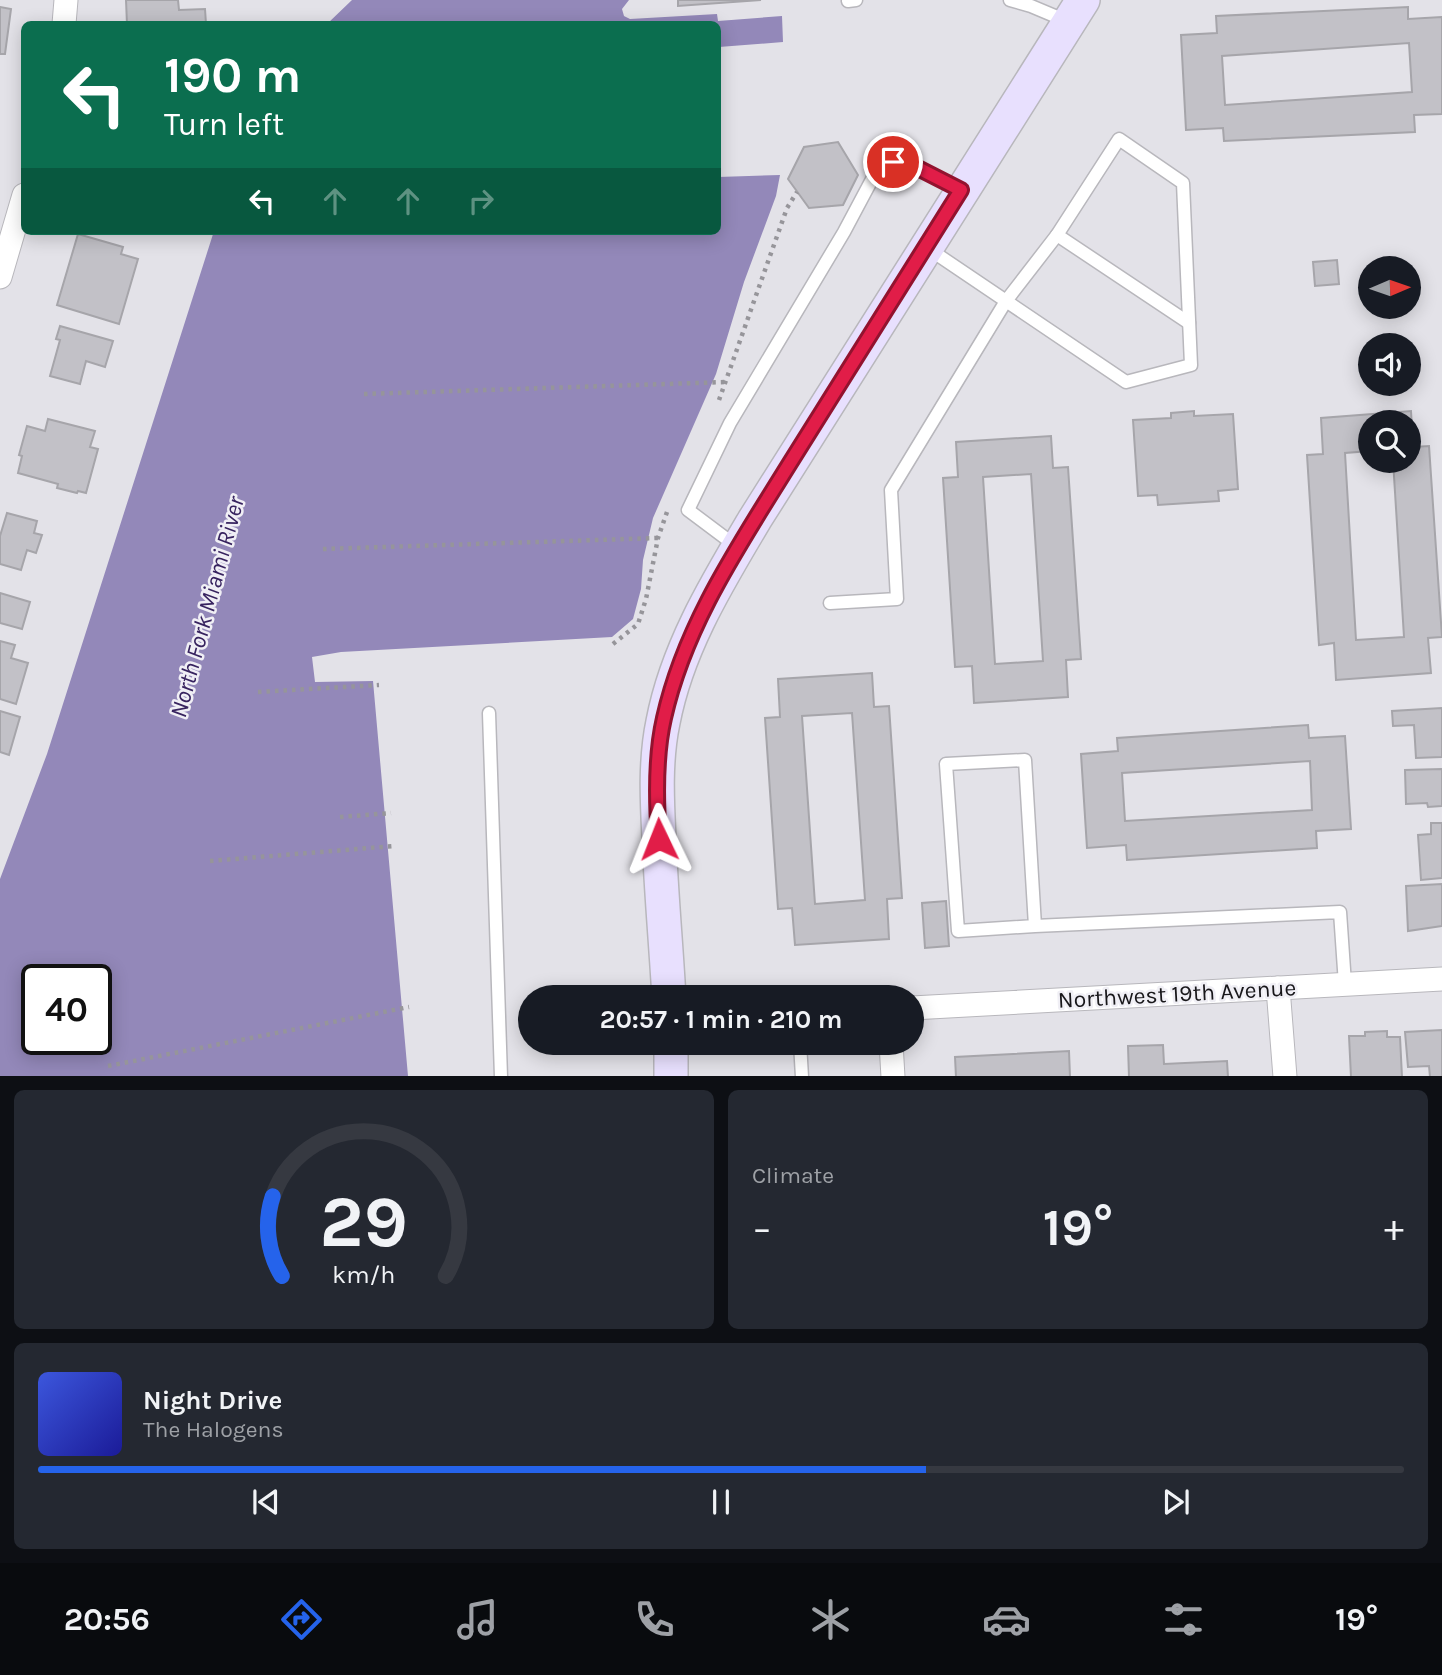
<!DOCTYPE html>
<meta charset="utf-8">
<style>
:root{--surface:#171b24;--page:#242831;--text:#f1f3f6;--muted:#9ea1a6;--line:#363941;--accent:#2563eb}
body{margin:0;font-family:Karla,sans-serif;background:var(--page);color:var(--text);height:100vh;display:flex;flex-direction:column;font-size:26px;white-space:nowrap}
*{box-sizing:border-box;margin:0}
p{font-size:23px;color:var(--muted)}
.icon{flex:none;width:38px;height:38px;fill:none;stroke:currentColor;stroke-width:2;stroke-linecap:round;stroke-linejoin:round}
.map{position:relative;height:1076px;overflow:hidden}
.sheet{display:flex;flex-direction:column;gap:14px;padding:14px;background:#0d0f14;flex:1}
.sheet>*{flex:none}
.guide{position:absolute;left:21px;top:21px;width:700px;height:214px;border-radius:10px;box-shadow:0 4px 18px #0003;background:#0b6e4f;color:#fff;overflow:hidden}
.needle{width:46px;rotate:88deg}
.tools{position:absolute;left:1358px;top:256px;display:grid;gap:14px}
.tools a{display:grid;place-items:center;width:63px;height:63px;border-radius:50%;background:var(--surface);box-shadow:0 4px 18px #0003;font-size:35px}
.speed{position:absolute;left:21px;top:964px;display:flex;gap:14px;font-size:35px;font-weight:700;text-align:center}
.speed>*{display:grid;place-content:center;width:91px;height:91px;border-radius:50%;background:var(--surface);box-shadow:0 4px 18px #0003;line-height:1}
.speed .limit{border:4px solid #111;border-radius:10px;background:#fff;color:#111}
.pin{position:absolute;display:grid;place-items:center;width:60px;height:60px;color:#fff;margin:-30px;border:4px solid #fff;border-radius:50%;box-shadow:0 2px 7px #0007}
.me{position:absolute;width:77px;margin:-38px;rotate:358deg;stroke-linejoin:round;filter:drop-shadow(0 0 5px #0008)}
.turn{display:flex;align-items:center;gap:24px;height:147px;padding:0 28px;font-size:32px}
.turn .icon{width:91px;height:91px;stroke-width:2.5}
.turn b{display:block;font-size:49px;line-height:60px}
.lanes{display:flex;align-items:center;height:66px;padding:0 28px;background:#0003;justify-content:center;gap:35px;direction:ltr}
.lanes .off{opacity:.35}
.big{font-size:52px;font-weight:700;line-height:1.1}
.sheet .card{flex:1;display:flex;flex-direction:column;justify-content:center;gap:10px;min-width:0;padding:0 24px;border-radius:10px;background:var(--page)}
.sheet .dial{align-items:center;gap:0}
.dial svg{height:182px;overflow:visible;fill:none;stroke:var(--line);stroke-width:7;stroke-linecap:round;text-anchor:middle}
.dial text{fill:var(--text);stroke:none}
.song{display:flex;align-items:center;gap:21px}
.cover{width:84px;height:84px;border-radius:10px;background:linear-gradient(135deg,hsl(230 70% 55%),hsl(240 70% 35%))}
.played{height:7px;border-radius:4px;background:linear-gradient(90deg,var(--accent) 65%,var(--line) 65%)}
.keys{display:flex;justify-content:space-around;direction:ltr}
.heat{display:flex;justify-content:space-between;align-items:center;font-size:38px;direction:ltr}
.sheet .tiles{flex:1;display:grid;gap:14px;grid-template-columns:1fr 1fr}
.card:last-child{grid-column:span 2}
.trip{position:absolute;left:518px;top:985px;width:406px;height:70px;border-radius:35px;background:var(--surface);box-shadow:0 4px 18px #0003;font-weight:700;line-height:70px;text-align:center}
.dock{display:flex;height:112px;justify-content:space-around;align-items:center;background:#090b0e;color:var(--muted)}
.dock .icon{width:49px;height:49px}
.dock .on{color:var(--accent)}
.dock b{font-size:32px;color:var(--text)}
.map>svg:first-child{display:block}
.water{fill:#9388b9;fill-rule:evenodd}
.building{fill:#c2c1c7;stroke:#a6a5aa;stroke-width:2;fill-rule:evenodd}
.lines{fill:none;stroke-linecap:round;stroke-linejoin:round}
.lane-casing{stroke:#b8b7bc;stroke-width:15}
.street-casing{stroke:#b8b7bc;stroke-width:25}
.secondary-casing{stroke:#b8b7bc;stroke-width:36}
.path{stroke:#96959a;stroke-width:4.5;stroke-dasharray:3.5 5;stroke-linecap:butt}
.lane{stroke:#fff;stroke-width:12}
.street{stroke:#fff;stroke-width:23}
.secondary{stroke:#e8e0fe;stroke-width:33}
.route-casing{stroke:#92132f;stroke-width:18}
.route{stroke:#e11d48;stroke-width:12}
.labels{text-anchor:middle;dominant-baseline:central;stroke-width:5;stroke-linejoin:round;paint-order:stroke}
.street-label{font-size:23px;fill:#18171a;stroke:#f0eff5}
.water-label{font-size:24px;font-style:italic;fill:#37235f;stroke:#f0eff5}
</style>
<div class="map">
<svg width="1442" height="1077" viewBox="0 0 1442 1077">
<rect width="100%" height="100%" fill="#e3e2e8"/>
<g class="water">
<path d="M352,0H629L622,9L624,16L630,19L717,14L718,21L782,16L783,42L719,47L720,69H718V24H327Z"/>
<path d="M780,175L776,196L744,282L716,374L653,518L643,560L641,589L633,619L612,637L341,652L312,657L315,682L373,681L408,1076H0V879L47,754L214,231H718V177ZM37,980H96V1040H37Z"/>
</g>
<g class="building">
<path d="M126,0H178L179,10L205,9L206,24H127Z"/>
<path d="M678,0H761L678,6Z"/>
<path d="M0,7L11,9L5,54H0Z"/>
<path d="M1408,7V19L1442,17V114L1414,115L1415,132L1224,141L1223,128L1186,130L1181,35L1217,33L1216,16ZM1409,43L1412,92L1225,105L1222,56Z"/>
<path d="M838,142L858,175L843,205L809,208L788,179L804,147Z"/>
<path d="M78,234L123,247L121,254L138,259L119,324L57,305Z"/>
<path d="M1337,260L1339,284L1315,286L1313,262Z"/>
<path d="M60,326L113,341L105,367L86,361L80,384L50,376L60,340L56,339Z"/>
<path d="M1194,411V416L1233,414L1238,489L1218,491L1219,501L1158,505L1157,495L1138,496L1133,420L1171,418V413Z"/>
<path d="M1411,411L1413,447L1429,446L1442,637L1428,638L1431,673L1336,680L1334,643L1319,645L1307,455L1323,454L1321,418ZM1370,422H1409V460H1393L1404,637L1356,640L1345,453L1370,451Z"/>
<path d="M48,419L95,431L90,447L98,449L86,493L78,491L77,493L57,488L58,484L18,473L22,456L19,455L27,426L45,431Z"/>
<path d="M1051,436L1053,468L1068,467L1081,659L1066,660L1068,697L974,703L972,666L955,667L943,478L958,477L956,442ZM1031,474L1043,661L995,664L983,477Z"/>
<path d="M7,513L37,521L34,533L42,535L36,553L27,550L21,570L0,564V536Z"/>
<path d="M0,593L30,602L22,629L0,623Z"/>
<path d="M0,641L15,645L11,658L28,663L16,704L0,699Z"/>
<path d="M872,673L874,707L889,706L902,898L887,899L889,939L795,945L792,908L778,909L765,718L780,717L778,679ZM852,713L865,900L815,904L802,716Z"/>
<path d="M1442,708V757L1416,758L1414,725L1393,726L1392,711Z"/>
<path d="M0,711L20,717L9,755L0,752Z"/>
<path d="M1308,725L1309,738L1345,736L1351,829L1316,831L1317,848L1127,860L1126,845L1087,848L1081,754L1118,751L1117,738ZM1310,761L1312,810L1125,821L1122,773Z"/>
<path d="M1442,769V806L1428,807L1427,803L1406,804L1405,770Z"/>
<path d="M1431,823H1442V878L1421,880L1418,835L1431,834Z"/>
<path d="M1442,884V926L1408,931L1406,886Z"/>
<path d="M946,901L949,946L925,948L922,903Z"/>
<path d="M1442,1030V1077H1430L1429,1066L1408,1067L1405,1032Z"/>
<path d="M1387,1031V1037H1400L1402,1077H1351L1349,1036H1365V1032Z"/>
<path d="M1163,1045L1164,1064L1227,1061L1228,1077H1129L1128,1046Z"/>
<path d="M1069,1051L1070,1077H956L955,1057Z"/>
</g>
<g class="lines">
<defs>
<g id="lane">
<path d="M1010,0L1031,6L1069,22"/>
<path d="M848,1L856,0"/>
<path d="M1119,139L1183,183L1191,365L1126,382L1006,301L1057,235Z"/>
<path d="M1057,235L1189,323"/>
<path d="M736,546L688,510L730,423L844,232L877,170L893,162H902L961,189"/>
<path d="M830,603L897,599L891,490L1006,301L929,249"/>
<path d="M489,713L501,1077"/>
<path d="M1035,926L958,931L946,764L1025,760L1035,926L1340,912L1345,984"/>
<path d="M800,1043L802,1077"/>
</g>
<g id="street">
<path d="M64,24L66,0"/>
<path d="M0,277L24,195"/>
<path d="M1278,988L1285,1077"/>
<path d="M912,1008L1442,979"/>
<path d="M891,1043L893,1077"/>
</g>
<g id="secondary">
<path d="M669,998C666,944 661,891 659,838C657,800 655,760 663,722C677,648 717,583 755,519L1083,0"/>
<path d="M671,1043V1077"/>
</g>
</defs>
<use href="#lane" class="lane-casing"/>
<use href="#street" class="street-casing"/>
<use href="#secondary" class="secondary-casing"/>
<g class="path">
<path d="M364,394L727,382"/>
<path d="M719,400L787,208L797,192"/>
<path d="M323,549L658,538"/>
<path d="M613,644L638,624L646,599L658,538L668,509"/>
<path d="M258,692L379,685"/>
<path d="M340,817L391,813"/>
<path d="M210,861L394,846"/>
<path d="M108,1066L409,1007"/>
</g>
<use href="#lane" class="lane"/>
<use href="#street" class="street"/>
<use href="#secondary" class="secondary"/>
</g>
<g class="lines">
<defs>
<path id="route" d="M659,839C656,799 655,757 664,718C685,624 740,544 790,463C847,372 904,281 961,190L912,165L893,162"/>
</defs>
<use href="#route" class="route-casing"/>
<use href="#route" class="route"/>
</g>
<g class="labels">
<g class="street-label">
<text transform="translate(1177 994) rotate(-3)">Northwest 19th Avenue</text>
</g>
<g class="water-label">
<text transform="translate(207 607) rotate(-75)">North Fork Miami River</text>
</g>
</g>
</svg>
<div class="tools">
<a><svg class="needle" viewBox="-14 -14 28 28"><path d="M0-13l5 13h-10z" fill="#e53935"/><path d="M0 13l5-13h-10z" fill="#9ea1a6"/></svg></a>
<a><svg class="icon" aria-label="sound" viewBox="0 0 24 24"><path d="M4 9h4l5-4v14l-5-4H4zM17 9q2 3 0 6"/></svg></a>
<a><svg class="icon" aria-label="search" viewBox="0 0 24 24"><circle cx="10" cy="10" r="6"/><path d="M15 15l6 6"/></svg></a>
</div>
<div class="speed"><div class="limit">40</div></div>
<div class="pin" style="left:893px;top:162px;background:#d93025"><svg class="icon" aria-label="arrive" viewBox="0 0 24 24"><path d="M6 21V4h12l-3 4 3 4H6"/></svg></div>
<svg class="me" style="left:659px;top:839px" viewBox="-20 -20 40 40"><path d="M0-17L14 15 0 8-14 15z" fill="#e11d48" stroke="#fff" stroke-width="4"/></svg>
<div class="trip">20:57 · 1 min · 210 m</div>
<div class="guide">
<div class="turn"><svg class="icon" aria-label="left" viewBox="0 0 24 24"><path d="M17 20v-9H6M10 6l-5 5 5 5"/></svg><div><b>190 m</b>Turn left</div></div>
<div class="lanes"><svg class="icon" aria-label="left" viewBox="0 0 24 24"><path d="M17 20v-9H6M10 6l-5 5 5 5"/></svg><svg class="icon off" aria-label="ahead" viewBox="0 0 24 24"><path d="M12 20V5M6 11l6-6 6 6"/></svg><svg class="icon off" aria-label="ahead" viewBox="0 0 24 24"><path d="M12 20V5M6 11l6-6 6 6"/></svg><svg class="icon off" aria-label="right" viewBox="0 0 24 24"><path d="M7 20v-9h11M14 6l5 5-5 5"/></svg></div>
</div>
</div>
<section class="sheet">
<div class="tiles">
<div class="card dial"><svg viewBox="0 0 100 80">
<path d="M14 69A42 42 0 1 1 86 69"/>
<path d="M14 69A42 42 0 0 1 10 34" stroke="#2563eb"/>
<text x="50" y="56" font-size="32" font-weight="700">29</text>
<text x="50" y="72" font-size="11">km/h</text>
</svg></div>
<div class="card"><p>Climate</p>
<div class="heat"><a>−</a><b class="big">19°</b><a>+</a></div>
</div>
<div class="card">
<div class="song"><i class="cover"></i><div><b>Night Drive</b><p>The Halogens</p></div></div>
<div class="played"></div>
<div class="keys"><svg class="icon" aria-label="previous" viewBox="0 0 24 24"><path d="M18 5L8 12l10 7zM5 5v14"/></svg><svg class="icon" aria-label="pause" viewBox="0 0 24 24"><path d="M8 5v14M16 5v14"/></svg><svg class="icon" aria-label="next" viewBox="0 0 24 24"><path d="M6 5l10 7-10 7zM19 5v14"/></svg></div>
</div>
</div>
</section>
<nav class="dock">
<b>20:56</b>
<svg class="icon on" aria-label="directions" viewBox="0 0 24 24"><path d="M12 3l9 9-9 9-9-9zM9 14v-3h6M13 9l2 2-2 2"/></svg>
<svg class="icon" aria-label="music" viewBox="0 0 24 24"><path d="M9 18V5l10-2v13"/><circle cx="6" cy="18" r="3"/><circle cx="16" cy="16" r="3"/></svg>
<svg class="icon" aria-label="phone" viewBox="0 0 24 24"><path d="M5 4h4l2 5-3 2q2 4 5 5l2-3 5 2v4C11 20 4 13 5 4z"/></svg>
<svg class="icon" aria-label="climate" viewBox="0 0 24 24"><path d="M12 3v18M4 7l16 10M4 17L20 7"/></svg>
<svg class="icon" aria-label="car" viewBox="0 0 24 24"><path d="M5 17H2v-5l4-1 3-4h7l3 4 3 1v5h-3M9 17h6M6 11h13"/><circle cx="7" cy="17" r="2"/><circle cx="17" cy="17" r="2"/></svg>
<svg class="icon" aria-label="filters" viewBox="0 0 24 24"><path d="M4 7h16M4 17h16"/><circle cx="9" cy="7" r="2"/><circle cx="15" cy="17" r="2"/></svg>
<b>19°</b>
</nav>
